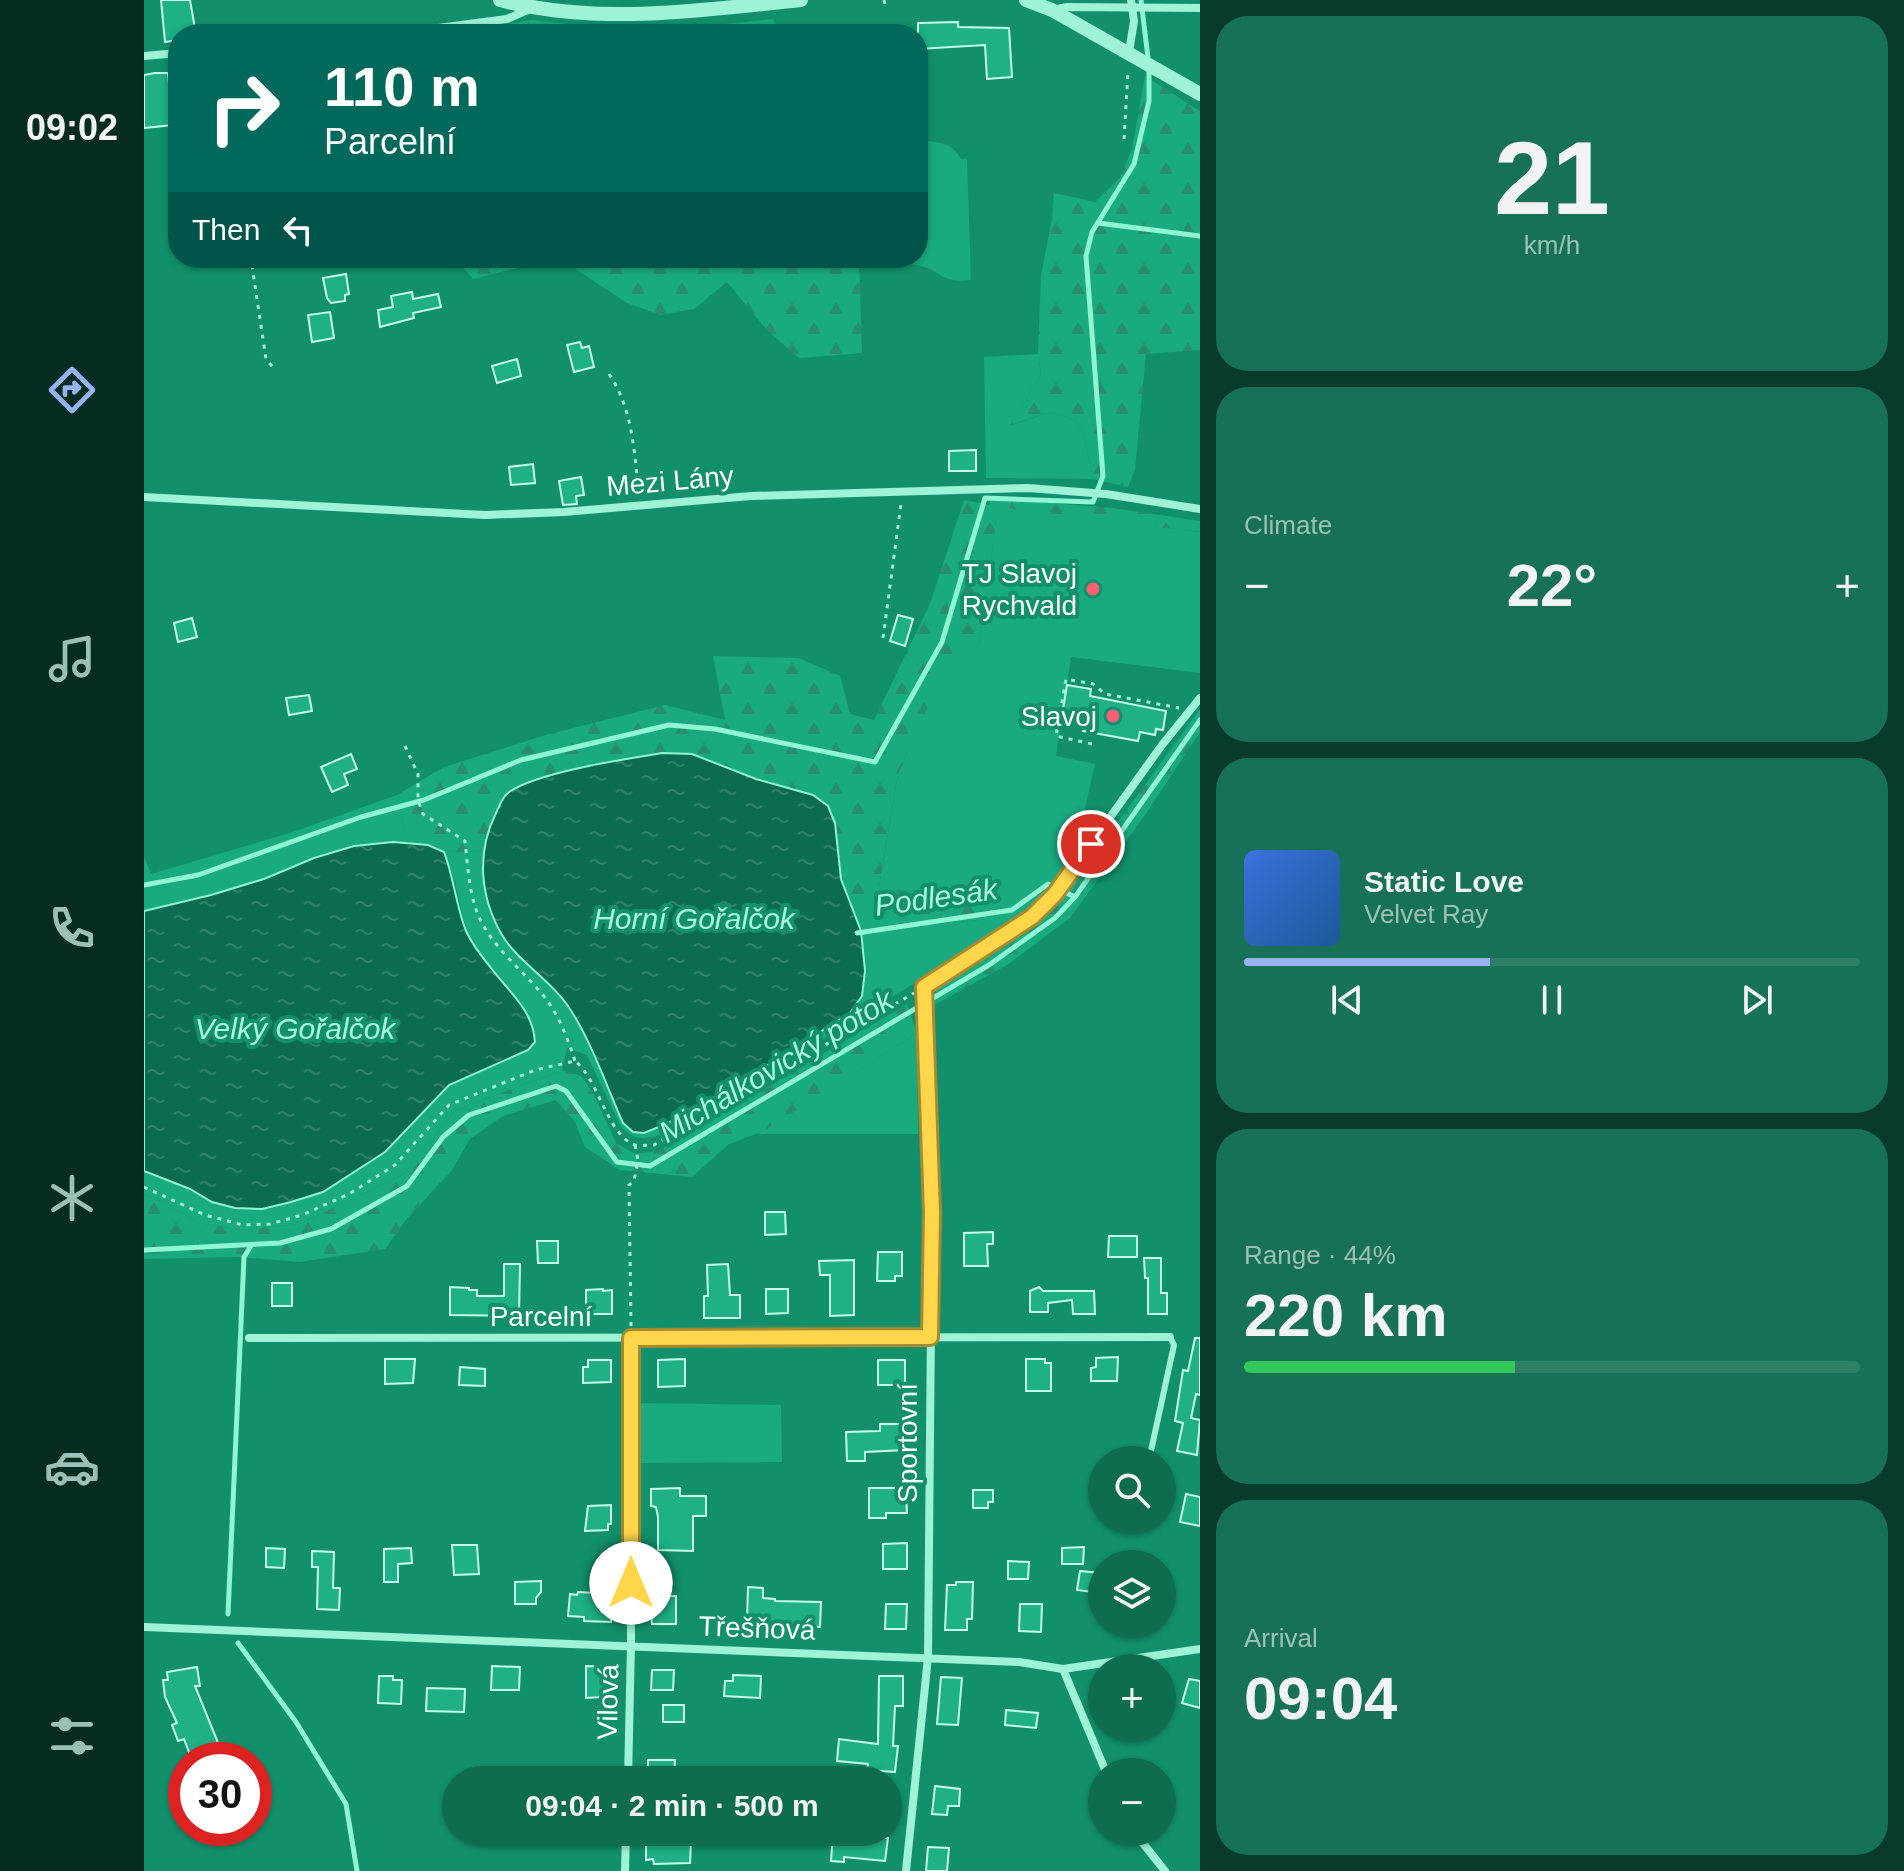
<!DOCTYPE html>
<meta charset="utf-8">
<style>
:root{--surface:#0e6c51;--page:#177158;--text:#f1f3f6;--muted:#9bc0b7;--line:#2e7f68;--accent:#95b2f1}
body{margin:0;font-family:Helvetica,sans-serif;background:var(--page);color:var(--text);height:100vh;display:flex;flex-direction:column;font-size:30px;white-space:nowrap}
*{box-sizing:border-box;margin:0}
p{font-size:26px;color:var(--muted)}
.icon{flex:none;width:44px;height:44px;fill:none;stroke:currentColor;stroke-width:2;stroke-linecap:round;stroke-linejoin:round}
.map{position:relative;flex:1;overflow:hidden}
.sheet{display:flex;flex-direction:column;gap:16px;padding:16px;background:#083b2d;width:704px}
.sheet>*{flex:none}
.guide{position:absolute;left:24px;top:24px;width:760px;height:244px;border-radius:32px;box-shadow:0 2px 6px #0004;background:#00695c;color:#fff;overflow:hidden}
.controls{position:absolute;left:944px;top:1446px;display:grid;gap:16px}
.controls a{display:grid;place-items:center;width:88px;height:88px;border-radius:50%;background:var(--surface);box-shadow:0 2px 6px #0004;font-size:40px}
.speed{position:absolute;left:24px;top:1742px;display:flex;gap:16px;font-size:40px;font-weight:700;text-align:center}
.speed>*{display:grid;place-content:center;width:104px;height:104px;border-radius:50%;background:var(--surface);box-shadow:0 2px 6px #0004;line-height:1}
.speed .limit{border:12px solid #d22;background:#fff;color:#111}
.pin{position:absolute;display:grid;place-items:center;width:68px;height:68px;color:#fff;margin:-34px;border:4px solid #fff;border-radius:50%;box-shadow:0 2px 8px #0007}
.me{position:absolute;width:88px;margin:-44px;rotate:0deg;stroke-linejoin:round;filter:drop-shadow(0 0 6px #0008)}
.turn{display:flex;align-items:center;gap:28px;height:168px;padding:0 24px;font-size:36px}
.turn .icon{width:104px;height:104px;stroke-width:2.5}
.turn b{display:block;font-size:56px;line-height:68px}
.then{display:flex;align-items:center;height:76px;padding:0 24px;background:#0003;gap:16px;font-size:30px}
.big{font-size:60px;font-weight:700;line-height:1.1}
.sheet .widget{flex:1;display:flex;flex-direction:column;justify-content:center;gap:12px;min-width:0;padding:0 28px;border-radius:32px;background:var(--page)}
.sheet .dial{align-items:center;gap:0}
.dial b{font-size:104px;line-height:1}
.song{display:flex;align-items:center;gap:24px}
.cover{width:96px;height:96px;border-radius:12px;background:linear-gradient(135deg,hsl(220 70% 55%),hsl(210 70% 35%))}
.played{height:8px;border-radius:4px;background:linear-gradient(90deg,var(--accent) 40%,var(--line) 40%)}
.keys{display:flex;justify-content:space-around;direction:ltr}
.heat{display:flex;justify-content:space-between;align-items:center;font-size:44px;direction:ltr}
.charge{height:12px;border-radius:6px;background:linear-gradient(90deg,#34c759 44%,var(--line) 0)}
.trip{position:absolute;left:298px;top:1766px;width:460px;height:80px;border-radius:40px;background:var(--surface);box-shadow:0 2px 6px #0004;font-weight:700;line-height:80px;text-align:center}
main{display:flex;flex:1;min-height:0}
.dock{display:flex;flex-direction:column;width:144px;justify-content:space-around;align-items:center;background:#062b20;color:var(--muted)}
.dock .icon{width:56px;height:56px}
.dock .selected{color:var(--accent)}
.dock b{font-size:36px;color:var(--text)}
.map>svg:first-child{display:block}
.green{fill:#19aa7f}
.forest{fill:url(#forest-firs)}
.water{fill:url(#water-ripples);stroke:#8ef5d5;stroke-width:2}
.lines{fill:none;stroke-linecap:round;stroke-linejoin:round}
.stream{stroke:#8ef5d5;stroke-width:5}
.building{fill:#1fb085;stroke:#c4fdec;stroke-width:2}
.path{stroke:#9df2d8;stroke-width:3;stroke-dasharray:4 6;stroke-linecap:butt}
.service{stroke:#9df2d8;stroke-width:6}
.minor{stroke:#9df2d8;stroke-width:8}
.tertiary{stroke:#9df2d8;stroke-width:14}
.route-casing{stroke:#a68a30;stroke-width:20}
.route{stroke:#ffd54a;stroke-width:14}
.poi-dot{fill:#ff5e74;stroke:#12906c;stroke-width:3}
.labels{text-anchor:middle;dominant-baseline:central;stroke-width:8;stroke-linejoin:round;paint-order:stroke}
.street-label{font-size:28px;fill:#fff;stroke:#12906c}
.poi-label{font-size:28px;fill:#fff;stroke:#12906c;text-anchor:end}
.water-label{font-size:30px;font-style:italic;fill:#a9f9e0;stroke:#12906c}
</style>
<main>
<nav class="dock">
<b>09:02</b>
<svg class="icon selected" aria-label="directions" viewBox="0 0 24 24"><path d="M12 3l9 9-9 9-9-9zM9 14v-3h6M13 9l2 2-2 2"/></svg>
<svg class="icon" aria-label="music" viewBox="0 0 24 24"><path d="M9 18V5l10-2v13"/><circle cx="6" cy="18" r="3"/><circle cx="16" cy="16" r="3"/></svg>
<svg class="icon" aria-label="phone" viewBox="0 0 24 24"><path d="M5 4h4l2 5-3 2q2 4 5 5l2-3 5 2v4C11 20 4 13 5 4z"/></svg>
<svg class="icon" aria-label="climate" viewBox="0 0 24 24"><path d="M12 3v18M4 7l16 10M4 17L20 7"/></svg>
<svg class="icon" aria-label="car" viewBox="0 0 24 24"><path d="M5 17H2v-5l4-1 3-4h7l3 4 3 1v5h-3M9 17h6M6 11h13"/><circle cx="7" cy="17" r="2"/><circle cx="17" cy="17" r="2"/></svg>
<svg class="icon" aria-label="filters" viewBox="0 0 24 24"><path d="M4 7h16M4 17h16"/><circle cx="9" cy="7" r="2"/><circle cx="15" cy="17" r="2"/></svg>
</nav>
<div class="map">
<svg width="1056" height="1871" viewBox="0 0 1056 1871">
<defs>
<pattern id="forest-firs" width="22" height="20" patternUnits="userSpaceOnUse" patternTransform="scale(2)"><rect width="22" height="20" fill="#19aa7f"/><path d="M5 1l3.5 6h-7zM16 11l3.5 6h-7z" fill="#288e70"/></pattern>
<pattern id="water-ripples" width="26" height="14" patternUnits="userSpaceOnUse" patternTransform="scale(2)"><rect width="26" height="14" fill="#0b6c51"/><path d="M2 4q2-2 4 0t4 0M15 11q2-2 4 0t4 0" fill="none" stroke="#30826b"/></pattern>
</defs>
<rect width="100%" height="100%" fill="#12906c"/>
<g class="green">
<path d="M629,19L635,34H525L570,25Z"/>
<path d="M774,140C792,142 807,141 817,159H823L827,280C795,284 796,268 772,265C756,263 743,271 729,258H774Z"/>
<path d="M894,354L897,373L878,408L865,426L906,412L932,420L940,436L949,479L842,478L840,357Z"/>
<path d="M854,506L1056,532V673L927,657L912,756L951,764L934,841L904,893L873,918L725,1012L514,1136C498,1139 489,1140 477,1127L443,1055L423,1048L418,1070L311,1111L260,1174L156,1224L99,1230L55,1223L19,1202L0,1195V1171L46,1189L68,1202L241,1152L305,1085L385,1050L391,1042L377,1003L348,970L323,934L310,878L300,852L340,851C337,891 347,928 377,957C394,975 414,988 427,1011C447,1046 462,1086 479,1123L500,1133C573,1104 640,1055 706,1013L718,996L721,971L717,931L836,920L838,905L735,887L754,774L803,661L835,645Z"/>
<path d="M253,795L264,843C218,838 163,863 120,879C82,893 40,903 0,911V856L7,874L149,832Z"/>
<path d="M773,1033L774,1134H614Z"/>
<path d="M496,1403L637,1405L638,1462L497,1463Z"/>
</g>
<g class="forest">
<path d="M388,20L497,32L492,34H301Z"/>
<path d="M1001,76L1056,111V350L1002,354L991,469L984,487L949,479L940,436L932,420L906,412L863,426L878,408L897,373L894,354L897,276L908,218L910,193L951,202L976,178L988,149Z"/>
<path d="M310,258H715L718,353L655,358L623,330L583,282L550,309L516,315L483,303L427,266L377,267L329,279Z"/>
<path d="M847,498L968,508L1056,521V532L854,507L835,645L803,662L754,774L735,886L839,905L836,920L717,931L696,879L691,823L669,795L612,779L576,765L474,760L377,785L349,819L340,851L300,852L284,845L264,843L253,795L300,767L405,734L521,705L581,720L569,656L655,658L696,676L706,714L730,720L786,604L820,500L845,505Z"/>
<path d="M1056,709V732L1001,815L926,918L863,965L790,1005L792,987L880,932L916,902Z"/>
<path d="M763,1004L773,1033L620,1131L585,1144L548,1177L476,1170L441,1147L431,1122L412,1100L359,1116L326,1139L308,1170L261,1221L241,1249L156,1262L93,1257L0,1259V1195L19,1202L55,1223L99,1230L156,1224L260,1174L311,1111L418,1070L437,1076L449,1093L472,1143L491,1154L514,1151Z"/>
</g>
<g class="water">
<path d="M518,753L548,754L612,779L669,795L684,806L691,823L697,879L717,931L721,971L718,996L706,1013L597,1082L522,1124L500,1133L489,1132L479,1123C463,1087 446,1038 424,1006C406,979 375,963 358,935C336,897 332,853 352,813C356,805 358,797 365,792C394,772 481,759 518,753Z"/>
<path d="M249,842L284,845L300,852C310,878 312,906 322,931C328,944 338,957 347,968C365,992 389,1010 391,1042L384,1050L305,1085L241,1152L179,1192L147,1202L118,1209L91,1208L68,1202L46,1189L0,1171V911L67,895L120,879L170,858L210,846Z"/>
</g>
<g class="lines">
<g class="stream">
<path d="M954,223L1056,236"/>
<path d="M0,885L54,875L217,817L280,800L377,760L525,725L571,729L731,762L798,642L841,498L949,502L959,476L942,256L948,232L990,164L1005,101V66L997,0"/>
<path d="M713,933L868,910L904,884L931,897"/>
<path d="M0,1250L136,1243L187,1229L263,1186L299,1137L325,1115L412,1086L422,1091L473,1162L506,1166L845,965L911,918L931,897L1056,720"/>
<path d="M84,1614L100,1257L107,1246"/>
<path d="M94,1643L152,1722L202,1804L213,1871"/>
</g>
</g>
<g class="building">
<path d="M17,0H46L52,34H34V40L21,42Z"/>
<path d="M814,22V27L865,28L868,77L843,79L841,45L774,49V23Z"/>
<path d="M11,73H24L29,125L0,128V75Z"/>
<path d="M202,274L205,294L201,295V301L187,303L183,298L179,278Z"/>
<path d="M268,292L269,299L294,294L297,307L269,313L270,318L236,327L234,310L249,307L247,296Z"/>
<path d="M186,312L190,338L168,342L164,315Z"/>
<path d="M436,342L438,348L445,346L450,367L430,372L423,345Z"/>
<path d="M373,359L377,376L353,383L348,366Z"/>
<path d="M832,450V471H805V451Z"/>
<path d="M389,464L391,483L367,485L365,467Z"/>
<path d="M437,477L440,495L432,496L433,504L419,505L415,481Z"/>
<path d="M754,615L769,619L761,646L746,641Z"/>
<path d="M48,618L53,637L34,642L30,623Z"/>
<path d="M923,685L947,689L946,696L1022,711L1019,730L1012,729L1011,735L996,732L994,741L939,731L940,725L917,721Z"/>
<path d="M165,695L168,711L145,715L142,698Z"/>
<path d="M207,754L213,769L200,774L204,785L188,792L177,767Z"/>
<path d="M621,1212H641L642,1234L621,1235Z"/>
<path d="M849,1232V1244H843L844,1266H820V1233Z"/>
<path d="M965,1236H993V1257H964Z"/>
<path d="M393,1241H414V1263H394Z"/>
<path d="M734,1252H758V1276H751V1281H733Z"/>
<path d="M1000,1258H1017V1293H1023V1314H1004V1278H1001Z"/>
<path d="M710,1260V1315L686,1316V1275H676L675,1261Z"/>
<path d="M360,1264H376L375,1316L306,1315V1287L325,1288V1290H333V1296H360Z"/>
<path d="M584,1264L586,1295H596V1318H560V1296H564L563,1265Z"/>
<rect x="128" y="1283" width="20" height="23"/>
<path d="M895,1287L899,1291H950L951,1314H929L928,1300L904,1303V1312H886V1291Z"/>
<path d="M459,1289V1291L468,1290V1314H442V1290Z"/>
<path d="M622,1289H644V1313L622,1314Z"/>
<path d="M1051,1338H1056V1395L1052,1394L1047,1418L1056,1420L1053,1455L1033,1451L1039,1423L1031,1421L1039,1370L1044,1371Z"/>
<path d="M974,1357L973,1381H947V1368L952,1367V1358Z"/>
<path d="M241,1359H271L269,1383L241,1384Z"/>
<path d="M541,1359V1386L514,1387V1360Z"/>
<path d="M882,1359H901V1363H907V1391H882Z"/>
<path d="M444,1360H467V1382L439,1383V1367H444Z"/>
<rect x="734" y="1360" width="27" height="25"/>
<path d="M316,1367L341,1369V1386L315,1385Z"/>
<path d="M736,1424H760L761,1450L721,1452V1461H703L702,1432L736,1431Z"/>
<path d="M536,1488V1496H562V1516H549V1551L514,1550V1517L512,1507L507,1506V1489Z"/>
<path d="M725,1488H758V1492H762L763,1513H742V1518H725Z"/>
<path d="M829,1490H849V1502H844V1508H829Z"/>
<path d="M1042,1494L1056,1497V1526L1036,1522Z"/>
<path d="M467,1505V1524H464V1530L441,1531L444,1506Z"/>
<path d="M763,1543V1569H739V1544Z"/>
<path d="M308,1545H333L335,1574L310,1575Z"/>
<path d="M940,1547L939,1564H918V1548Z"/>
<path d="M122,1548L141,1549L140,1568L122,1567Z"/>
<path d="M267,1548L268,1563L254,1564V1582H240V1549Z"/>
<path d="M168,1551L190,1552L189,1588H196L195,1610L173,1609L174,1567H168Z"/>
<path d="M864,1561L885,1562L884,1579H864Z"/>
<path d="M936,1571L958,1573L956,1593L933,1590Z"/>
<path d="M397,1581V1592L392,1598V1604H371V1582Z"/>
<path d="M812,1582H829L828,1619H823V1630H801L803,1585H812Z"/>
<path d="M604,1587L619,1588V1598L631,1599V1601L677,1602L676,1627L603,1621Z"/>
<path d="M434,1592L468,1594L467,1622L440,1621V1617L424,1616L426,1594L433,1595Z"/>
<path d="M514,1596H532V1624H508L506,1601L514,1602Z"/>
<path d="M742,1604H763L762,1629H741Z"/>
<path d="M876,1604H898L897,1632L875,1631Z"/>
<path d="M348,1666L376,1667L375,1690H347Z"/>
<path d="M442,1666L467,1667L466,1691H459L458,1697L442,1698Z"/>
<path d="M53,1667L56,1686H51L81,1760H48L40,1739L34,1741L28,1725L33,1723L21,1697L19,1680H24L23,1672Z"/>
<path d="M508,1670H530L529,1690H507Z"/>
<path d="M589,1675L617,1676L616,1698L580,1696L581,1681H589Z"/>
<path d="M235,1676H249V1680H258L257,1704L234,1703Z"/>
<path d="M735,1676H759V1706H751L749,1746H754L751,1772L723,1770L724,1764L693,1761L695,1739L734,1744Z"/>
<path d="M797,1677L818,1678L814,1725L793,1724Z"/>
<path d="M1045,1679L1056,1681V1708L1038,1703Z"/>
<path d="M283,1688L321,1689L320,1712L282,1711Z"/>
<rect x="519" y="1705" width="21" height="17"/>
<path d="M862,1710L894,1713L892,1728L861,1725Z"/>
<path d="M504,1760H531L530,1780H504Z"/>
<path d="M791,1786L816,1789L815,1806H804L803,1815L788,1814Z"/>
<path d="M413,1832H460V1845L413,1844Z"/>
<path d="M502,1832H522V1841L547,1842L546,1863L510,1864L509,1859L502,1860Z"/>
<path d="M689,1833L744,1838L741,1861L700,1857V1862L687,1861Z"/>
<path d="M784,1847L805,1848L803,1871H782Z"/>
</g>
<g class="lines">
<g class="path">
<path d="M740,0L741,4"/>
<path d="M980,139L984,71"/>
<path d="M127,258L108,266L122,359L131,370"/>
<path d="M465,374C489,409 490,452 495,494"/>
<path d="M739,638L757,504"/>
<path d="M948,744L912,736L922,679L949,684L961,694L1035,708"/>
<path d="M261,746L274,774V800L279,814L321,841C324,868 325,900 339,925C355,953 379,971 399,995C415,1015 423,1037 431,1061"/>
<path d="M0,1187L61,1215L99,1225L126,1224L158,1215L205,1194L251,1165L305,1105L391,1070L431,1061C455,1080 463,1135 491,1145C496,1146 505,1145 510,1145L770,993"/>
<path d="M487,1326L485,1185L490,1181L494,1160L491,1145"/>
</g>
<path class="service" d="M1005,1460L1030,1345L1026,1337"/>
<g class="minor">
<path d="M908,10L923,7L1056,8"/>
<path d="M248,34L363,19L388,8"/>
<path d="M985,52L990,21L987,0"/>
<path d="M0,56L34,53"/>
<path d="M0,497L341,515L420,512L607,496L884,488L962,494L1056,509"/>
<path d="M105,1338L1026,1337"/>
<path d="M0,1627L875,1662L919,1669L962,1772"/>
<path d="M919,1669L1056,1649"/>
<path d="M484,1780L487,1644V1338"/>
<path d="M990,1832L1021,1871"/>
<path d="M481,1871L482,1832"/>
<path d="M762,1871L784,1657L788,1212L780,987L888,917L911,894L1018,745L1056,698"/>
</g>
<g class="tertiary">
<path d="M356,0C455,26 558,10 657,0"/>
<path d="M882,0L908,10L1056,94"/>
</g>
</g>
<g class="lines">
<defs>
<path id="route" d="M487,1583V1338L786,1337L788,1212L780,987L888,917L911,894L947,844"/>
</defs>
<use href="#route" class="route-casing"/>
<use href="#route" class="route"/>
</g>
<g class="poi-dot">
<circle cx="949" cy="589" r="8"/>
<circle cx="969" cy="716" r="8"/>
</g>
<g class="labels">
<g class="street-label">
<text transform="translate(526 481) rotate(-5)">Mezi Lány</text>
<text x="397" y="1316">Parcelní</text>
<text transform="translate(763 1443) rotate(-90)">Sportovní</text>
<text transform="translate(613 1628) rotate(2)">Třešňová</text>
<text transform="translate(464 1702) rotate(-89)">Vilová</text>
</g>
<g class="poi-label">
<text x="933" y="573">TJ Slavoj<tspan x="933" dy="32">Rychvald</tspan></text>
<text x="953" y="716">Slavoj</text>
</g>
<g class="water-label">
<text transform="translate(792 897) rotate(-8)">Podlesák</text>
<text x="550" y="918">Horní Gořalčok</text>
<text x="151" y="1028">Velký Gořalčok</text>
<text transform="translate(632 1066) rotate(-31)">Michálkovický potok</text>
</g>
</g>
</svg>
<div class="controls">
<a><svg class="icon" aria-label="search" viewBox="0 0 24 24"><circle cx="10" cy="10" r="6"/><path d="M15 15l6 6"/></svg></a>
<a><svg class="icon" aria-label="layers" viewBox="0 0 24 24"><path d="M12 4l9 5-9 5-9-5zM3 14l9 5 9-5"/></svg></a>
<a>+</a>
<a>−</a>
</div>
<div class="speed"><div class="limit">30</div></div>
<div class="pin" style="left:947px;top:844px;background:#d93025"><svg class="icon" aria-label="arrive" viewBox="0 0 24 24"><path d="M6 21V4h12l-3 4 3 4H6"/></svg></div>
<svg class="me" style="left:487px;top:1583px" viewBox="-20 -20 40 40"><circle r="19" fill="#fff"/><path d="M0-13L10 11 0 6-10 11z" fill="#ffd54a"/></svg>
<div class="trip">09:04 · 2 min · 500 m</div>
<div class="guide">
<div class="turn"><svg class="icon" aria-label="right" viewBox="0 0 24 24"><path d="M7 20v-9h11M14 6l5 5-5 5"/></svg><div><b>110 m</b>Parcelní</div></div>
<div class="then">Then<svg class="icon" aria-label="left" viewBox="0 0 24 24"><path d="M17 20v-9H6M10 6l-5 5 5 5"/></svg></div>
</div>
</div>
<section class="sheet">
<div class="widget dial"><b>21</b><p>km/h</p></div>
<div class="widget"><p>Climate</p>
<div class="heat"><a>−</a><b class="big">22°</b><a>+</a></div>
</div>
<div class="widget">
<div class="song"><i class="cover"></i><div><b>Static Love</b><p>Velvet Ray</p></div></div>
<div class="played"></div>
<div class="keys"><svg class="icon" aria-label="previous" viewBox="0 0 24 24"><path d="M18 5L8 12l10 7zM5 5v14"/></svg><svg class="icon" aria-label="pause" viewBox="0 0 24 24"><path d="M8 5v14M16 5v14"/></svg><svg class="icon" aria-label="next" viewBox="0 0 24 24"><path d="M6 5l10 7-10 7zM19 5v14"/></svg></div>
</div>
<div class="widget"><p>Range · 44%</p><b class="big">220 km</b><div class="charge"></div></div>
<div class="widget"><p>Arrival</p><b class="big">09:04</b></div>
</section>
</main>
